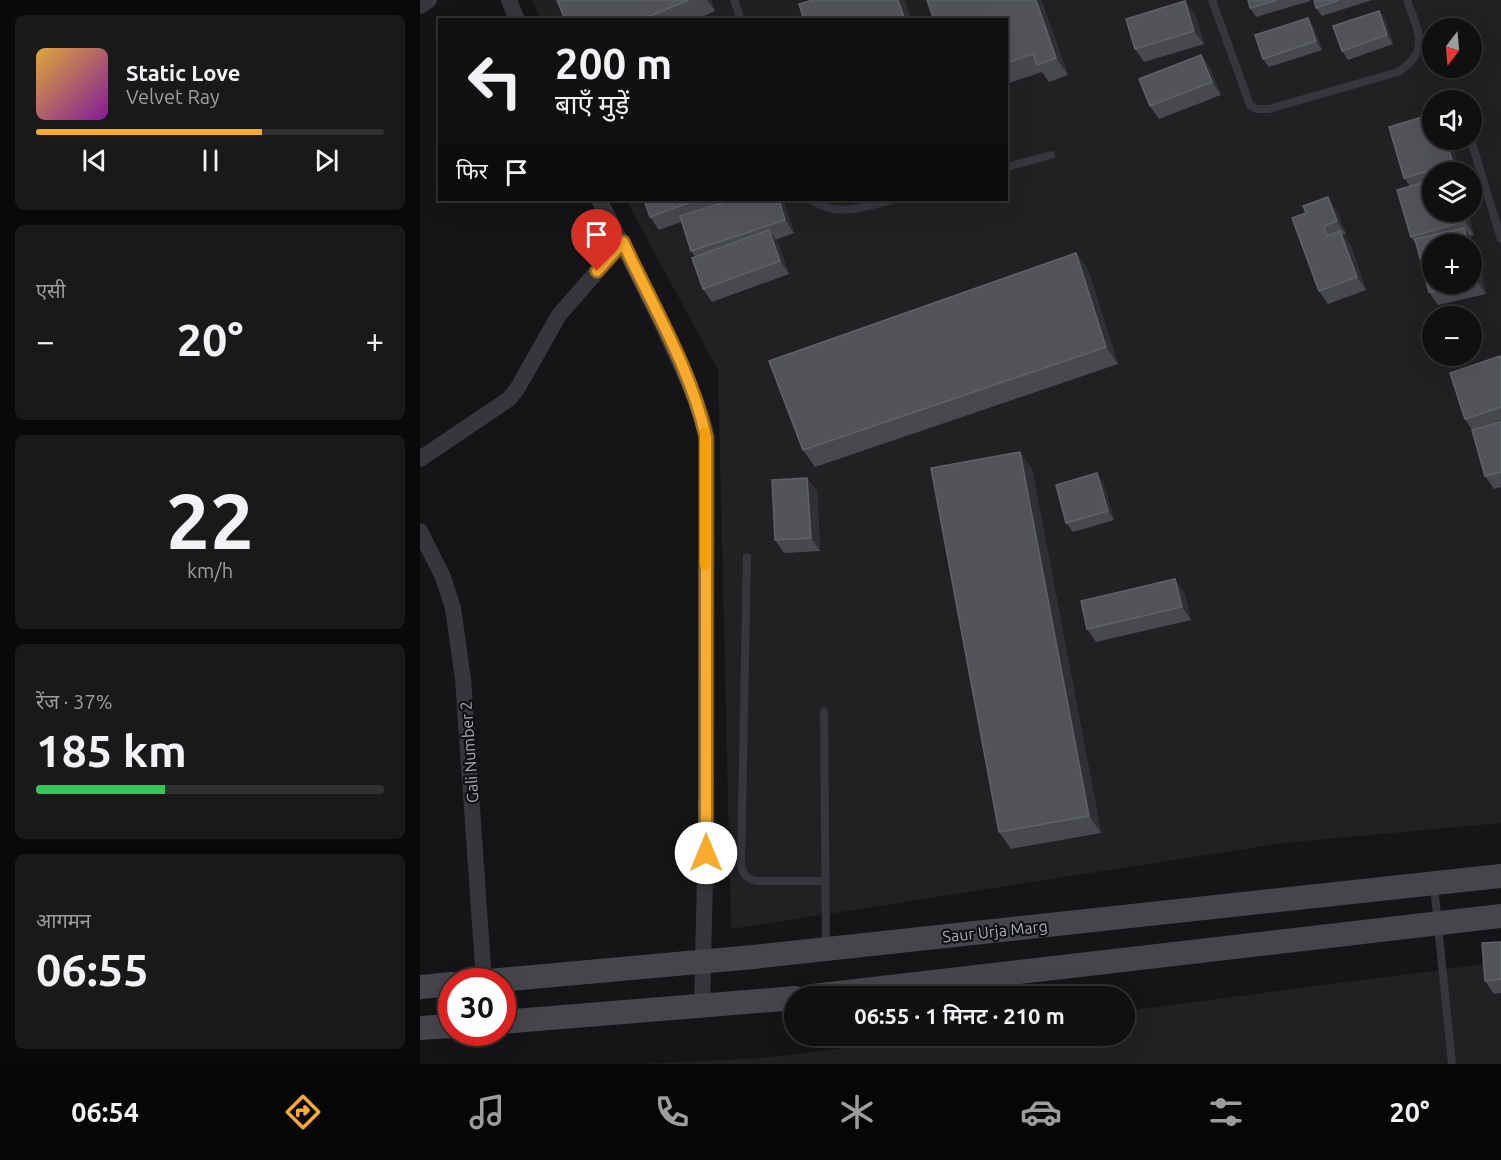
<!DOCTYPE html>
<html lang="hi">
<meta charset="utf-8">
<style>
:root{--surface:#101011;--page:#19191a;--text:#f1f3f6;--muted:#9c9d9f;--line:#303031;--accent:#f8ab2c}
body{margin:0;font-family:Ubuntu,"Noto Sans Devanagari",sans-serif;background:var(--page);color:var(--text);height:100vh;display:flex;flex-direction:column;font-size:22px;white-space:nowrap}
*{box-sizing:border-box;margin:0}
p{font-size:20px;color:var(--muted)}
.icon{flex:none;width:33px;height:33px;fill:none;stroke:currentColor;stroke-width:2;stroke-linecap:round;stroke-linejoin:round}
.map{position:relative;flex:1;overflow:hidden}
.details{display:flex;flex-direction:column;gap:15px;padding:15px;background:#090909;width:420px}
.details>*{flex:none}
.guide{position:absolute;left:18px;top:18px;width:570px;height:183px;border-radius:0px;box-shadow:0 6px 24px #0002,0 0 0 2px var(--line);background:#101011;color:var(--text);overflow:hidden}
.needle{width:39px;rotate:196deg}
.controls{position:absolute;left:1002px;top:18px;display:grid;gap:12px}
.controls a{display:grid;place-items:center;width:60px;height:60px;border-radius:50%;background:var(--surface);box-shadow:0 6px 24px #0002,0 0 0 2px var(--line);font-size:30px}
.speed{position:absolute;left:18px;top:968px;display:flex;gap:12px;font-size:30px;font-weight:700;text-align:center}
.speed>*{display:grid;place-content:center;width:78px;height:78px;border-radius:50%;background:var(--surface);box-shadow:0 6px 24px #0002,0 0 0 2px var(--line);line-height:1}
.speed .limit{border:9px solid #d22;background:#fff;color:#111}
.pin{position:absolute;display:grid;place-items:center;width:51px;height:51px;color:#fff;margin:-62px -26px;border-radius:50% 50% 50% 0;rotate:-45deg;box-shadow:0 0 6px #0007}
.pin .icon{rotate:45deg}
.me{position:absolute;width:66px;margin:-33px;rotate:0deg;stroke-linejoin:round;filter:drop-shadow(0 0 4px #0008)}
.turn{display:flex;align-items:center;gap:21px;height:126px;padding:0 18px;font-size:27px}
.turn .icon{width:78px;height:78px;stroke-width:2.5}
.turn b{display:block;font-size:42px;line-height:51px}
.then{display:flex;align-items:center;height:57px;padding:0 18px;background:#0003;gap:12px;font-size:22px}
.big{font-size:45px;font-weight:600;line-height:1.1}
.details .tile{flex:1;display:flex;flex-direction:column;justify-content:center;gap:9px;min-width:0;padding:0 21px;border-radius:9px;background:var(--page)}
.details .dial{align-items:center;gap:0}
.dial b{font-size:78px;line-height:1}
.song{display:flex;align-items:center;gap:18px}
.cover{width:72px;height:72px;border-radius:9px;background:linear-gradient(135deg,hsl(40 70% 55%),hsl(290 70% 35%))}
.played{height:6px;border-radius:3px;background:linear-gradient(90deg,var(--accent) 65%,var(--line) 65%)}
.keys{display:flex;justify-content:space-around;direction:ltr}
.heat{display:flex;justify-content:space-between;align-items:center;font-size:33px;direction:ltr}
.charge{height:9px;border-radius:4px;background:linear-gradient(90deg,#34c759 37%,var(--line) 0)}
.trip{position:absolute;left:364px;top:986px;width:351px;height:60px;border-radius:30px;background:var(--surface);box-shadow:0 6px 24px #0002,0 0 0 2px var(--line);font-weight:600;line-height:60px;text-align:center}
.tab-bar{display:flex;height:96px;justify-content:space-around;align-items:center;background:#060607;color:var(--muted)}
.tab-bar .icon{width:42px;height:42px}
.tab-bar .active{color:var(--accent)}
.tab-bar b{font-size:27px;color:var(--text)}
main{display:flex;flex:1;min-height:0}
.map>svg:first-child{display:block}
.built{fill:#212124;fill-rule:evenodd}
.lines{fill:none;stroke-linecap:round;stroke-linejoin:round}
.lane{stroke:#36373c;stroke-width:8}
.street{stroke:#36373c;stroke-width:16}
.secondary{stroke:#44464c;stroke-width:24}
.wall{fill:#48494f;fill-rule:evenodd}
.shaded-wall{fill:#2f3034}
.building{fill:#52545a;stroke:#5f6269;stroke-width:1.5}
.route-casing{stroke:#a16f1d;stroke-width:15}
.route{stroke:#f8ab2c;stroke-width:10}
.slow{stroke:#f59e0b;stroke-width:10}
.labels{text-anchor:middle;dominant-baseline:central;stroke-width:4.5;stroke-linejoin:round;paint-order:stroke}
.street-label{font-size:16px;fill:#a6acb8;stroke:#101012}
</style>
<main>
<section class="details">
<div class="tile">
<div class="song"><i class="cover"></i><div><b>Static Love</b><p>Velvet Ray</p></div></div>
<div class="played"></div>
<div class="keys"><svg class="icon" aria-label="previous" viewBox="0 0 24 24"><path d="M18 5L8 12l10 7zM5 5v14"/></svg><svg class="icon" aria-label="pause" viewBox="0 0 24 24"><path d="M8 5v14M16 5v14"/></svg><svg class="icon" aria-label="next" viewBox="0 0 24 24"><path d="M6 5l10 7-10 7zM19 5v14"/></svg></div>
</div>
<div class="tile"><p>एसी</p>
<div class="heat"><a>−</a><b class="big">20°</b><a>+</a></div>
</div>
<div class="tile dial"><b>22</b><p>km/h</p></div>
<div class="tile"><p>रेंज · 37%</p><b class="big">185 km</b><div class="charge"></div></div>
<div class="tile"><p>आगमन</p><b class="big">06:55</b></div>
</section>
<div class="map">
<svg width="1081" height="1064" viewBox="0 0 1081 1064">
<rect width="100%" height="100%" fill="#151517"/>
<g class="built">
<path d="M112,0H1081V823L863,843L311,929L298,370L206,200H586V20H121ZM1012,28H1052V68H1012ZM1012,100H1052V140H1012ZM1012,172H1052V212H1012ZM1012,244H1052V284H1012ZM1012,316H1052V356H1012Z"/>
<path d="M1081,962V1064H219L345,1058L522,1035H705V1011Z"/>
</g>
<g class="lines">
<g class="lane">
<path d="M314,0L321,20"/>
<path d="M792,0L830,105L837,109H849L978,72C1011,51 998,31 987,0"/>
<path d="M1051,140L1081,239"/>
<path d="M586,167L631,155"/>
<path d="M392,200C418,218 444,207 472,200"/>
<path d="M327,557L321,864C323,874 326,879 337,881H406"/>
<path d="M404,712L406,948"/>
<path d="M1014,885L1032,1064"/>
</g>
<g class="street">
<path d="M89,0L97,20"/>
<path d="M0,6L9,0"/>
<path d="M179,200C201,240 221,281 241,322C258,360 277,396 287,437L286,831L282,1007"/>
<path d="M0,459L89,399L97,389L139,315L203,242"/>
<path d="M0,531L23,577L33,608L43,679L64,981"/>
</g>
<g class="secondary">
<path d="M68,981L333,957L1081,876"/>
<path d="M0,987L32,984"/>
<path d="M393,996L1081,916"/>
<path d="M82,1022L375,998"/>
<path d="M0,1028L32,1026"/>
</g>
</g>
<g class="wall">
<path d="M137,0H291L295,11L275,20H145Z"/>
<path d="M621,0L648,75L629,82L622,72L586,84V20Z"/>
<path d="M828,0H890V1L836,17L830,8Z"/>
<path d="M894,0H952L902,16L896,8Z"/>
<path d="M959,11L965,19L973,44L928,60L922,51Z"/>
<path d="M775,14L784,44L724,62L715,49Z"/>
<path d="M894,27L902,50L849,67L843,59Z"/>
<path d="M781,55L790,68L801,95L739,119L730,106Z"/>
<path d="M1012,114L1041,172H1012V212H1047L1054,235L1050,236L1053,241L1066,294L1018,305L1009,292L997,246L991,237L990,186L984,178ZM1052,244V284H1012Z"/>
<path d="M224,200H363L374,233L355,240L358,243L369,274L292,302L283,289L275,257L271,251L261,222L239,230L230,217Z"/>
<path d="M917,211L926,234L923,235L930,244L946,290L908,304L899,291L886,213Z"/>
<path d="M656,253L668,270L698,364L395,467L383,450Z"/>
<path d="M1080,356L1081,358V487L1074,489L1065,476L1052,430L1045,419Z"/>
<path d="M612,469L681,833L591,849L579,832Z"/>
<path d="M387,478L397,491L400,551L364,553L355,540Z"/>
<path d="M683,482L694,520L653,532L646,523Z"/>
<path d="M764,592L771,620L676,642L667,629Z"/>
<path d="M1081,942V993L1074,994L1065,981Z"/>
</g>
<g class="shaded-wall">
<path d="M287,0H291L295,11Z"/>
<path d="M478,0H485L491,20H485Z"/>
<path d="M616,0H621L648,75L636,58Z"/>
<path d="M765,1L775,14L784,44L774,31Z"/>
<path d="M959,11L965,19L973,44L967,35Z"/>
<path d="M888,18L894,27L902,50L896,41Z"/>
<path d="M781,55L790,68L801,95L792,82Z"/>
<path d="M1026,140H1031L1041,172H1040L1033,164Z"/>
<path d="M908,197L917,211L926,234L917,221Z"/>
<path d="M359,200H363L374,233L365,220Z"/>
<path d="M1042,212H1047L1054,235L1045,221Z"/>
<path d="M1044,228L1053,241L1066,294L1057,281L1052,258V244H1048Z"/>
<path d="M349,230L358,243L369,274L360,261Z"/>
<path d="M920,231L930,244L946,290L937,277Z"/>
<path d="M656,253L668,270L698,364L686,347Z"/>
<path d="M600,452L612,469L681,833L669,816Z"/>
<path d="M677,473L683,482L694,520L688,511Z"/>
<path d="M387,478L397,491L400,551L391,538Z"/>
<path d="M755,579L764,592L771,620L762,607Z"/>
</g>
<g class="building">
<path d="M137,0H269L220,20H145Z"/>
<path d="M393,0H478L485,20H384L379,4Z"/>
<path d="M507,0H616L636,58L617,65L613,54L586,63V20H514Z"/>
<path d="M828,0H857L830,8Z"/>
<path d="M894,0H919L896,8Z"/>
<path d="M765,1L774,31L715,49L706,19Z"/>
<path d="M959,11L967,35L922,51L913,26Z"/>
<path d="M888,18L896,41L843,59L835,35Z"/>
<path d="M781,55L792,82L730,106L719,79Z"/>
<path d="M1012,114V140H1026L1033,164L984,178L969,127Z"/>
<path d="M1012,180V212H1042L1045,221L991,237L977,190Z"/>
<path d="M908,197L917,221L904,226L907,236L920,231L937,277L899,291L872,218L886,213L883,206Z"/>
<path d="M224,200H276L230,217Z"/>
<path d="M312,200H359L365,220L271,251L260,216Z"/>
<path d="M1044,228L1048,244H1012V284H1045L1009,292L995,239Z"/>
<path d="M349,230L360,261L283,289L272,258Z"/>
<path d="M656,253L686,347L383,450L349,361Z"/>
<path d="M1052,258L1057,281L1052,282Z"/>
<path d="M1080,356L1081,360V407L1045,419L1030,373Z"/>
<path d="M1081,422V472L1065,476L1052,430Z"/>
<path d="M600,452L669,816L579,832L511,468Z"/>
<path d="M677,473L688,511L646,523L636,485Z"/>
<path d="M387,478L391,538L355,540L352,480Z"/>
<path d="M755,579L762,607L667,629L661,601Z"/>
<path d="M1081,942V979L1065,981L1062,943Z"/>
</g>
<g class="lines">
<defs>
<path id="route" d="M177,271L203,242C232,305 271,369 286,437V853"/>
</defs>
<use href="#route" class="route-casing"/>
<use href="#route" class="route"/>
<path class="slow" d="M285,565V432"/>
</g>
<g class="labels">
<g class="street-label">
<text transform="translate(49 752) rotate(-94)">Gali Number 2</text>
<text transform="translate(575 931) rotate(-6)">Saur Urja Marg</text>
</g>
</g>
</svg>
<div class="controls">
<a><svg class="needle" viewBox="-14 -14 28 28"><path d="M0-13l5 13h-10z" fill="#e53935"/><path d="M0 13l5-13h-10z" fill="#9c9d9f"/></svg></a>
<a><svg class="icon" aria-label="sound" viewBox="0 0 24 24"><path d="M4 9h4l5-4v14l-5-4H4zM17 9q2 3 0 6"/></svg></a>
<a><svg class="icon" aria-label="layers" viewBox="0 0 24 24"><path d="M12 4l9 5-9 5-9-5zM3 14l9 5 9-5"/></svg></a>
<a>+</a>
<a>−</a>
</div>
<div class="speed"><div class="limit">30</div></div>
<div class="pin" style="left:177px;top:271px;background:#d93025"><svg class="icon" aria-label="arrive" viewBox="0 0 24 24"><path d="M6 21V4h12l-3 4 3 4H6"/></svg></div>
<svg class="me" style="left:286px;top:853px" viewBox="-20 -20 40 40"><circle r="19" fill="#fff"/><path d="M0-13L10 11 0 6-10 11z" fill="#f8ab2c"/></svg>
<div class="trip">06:55 · 1 मिनट · 210 m</div>
<div class="guide">
<div class="turn"><svg class="icon" aria-label="left" viewBox="0 0 24 24"><path d="M17 20v-9H6M10 6l-5 5 5 5"/></svg><div><b>200 m</b>बाएँ मुड़ें</div></div>
<div class="then">फिर<svg class="icon" aria-label="arrive" viewBox="0 0 24 24"><path d="M6 21V4h12l-3 4 3 4H6"/></svg></div>
</div>
</div>
</main>
<nav class="tab-bar">
<b>06:54</b>
<svg class="icon active" aria-label="directions" viewBox="0 0 24 24"><path d="M12 3l9 9-9 9-9-9zM9 14v-3h6M13 9l2 2-2 2"/></svg>
<svg class="icon" aria-label="music" viewBox="0 0 24 24"><path d="M9 18V5l10-2v13"/><circle cx="6" cy="18" r="3"/><circle cx="16" cy="16" r="3"/></svg>
<svg class="icon" aria-label="phone" viewBox="0 0 24 24"><path d="M5 4h4l2 5-3 2q2 4 5 5l2-3 5 2v4C11 20 4 13 5 4z"/></svg>
<svg class="icon" aria-label="climate" viewBox="0 0 24 24"><path d="M12 3v18M4 7l16 10M4 17L20 7"/></svg>
<svg class="icon" aria-label="car" viewBox="0 0 24 24"><path d="M5 17H2v-5l4-1 3-4h7l3 4 3 1v5h-3M9 17h6M6 11h13"/><circle cx="7" cy="17" r="2"/><circle cx="17" cy="17" r="2"/></svg>
<svg class="icon" aria-label="filters" viewBox="0 0 24 24"><path d="M4 7h16M4 17h16"/><circle cx="9" cy="7" r="2"/><circle cx="15" cy="17" r="2"/></svg>
<b>20°</b>
</nav>
